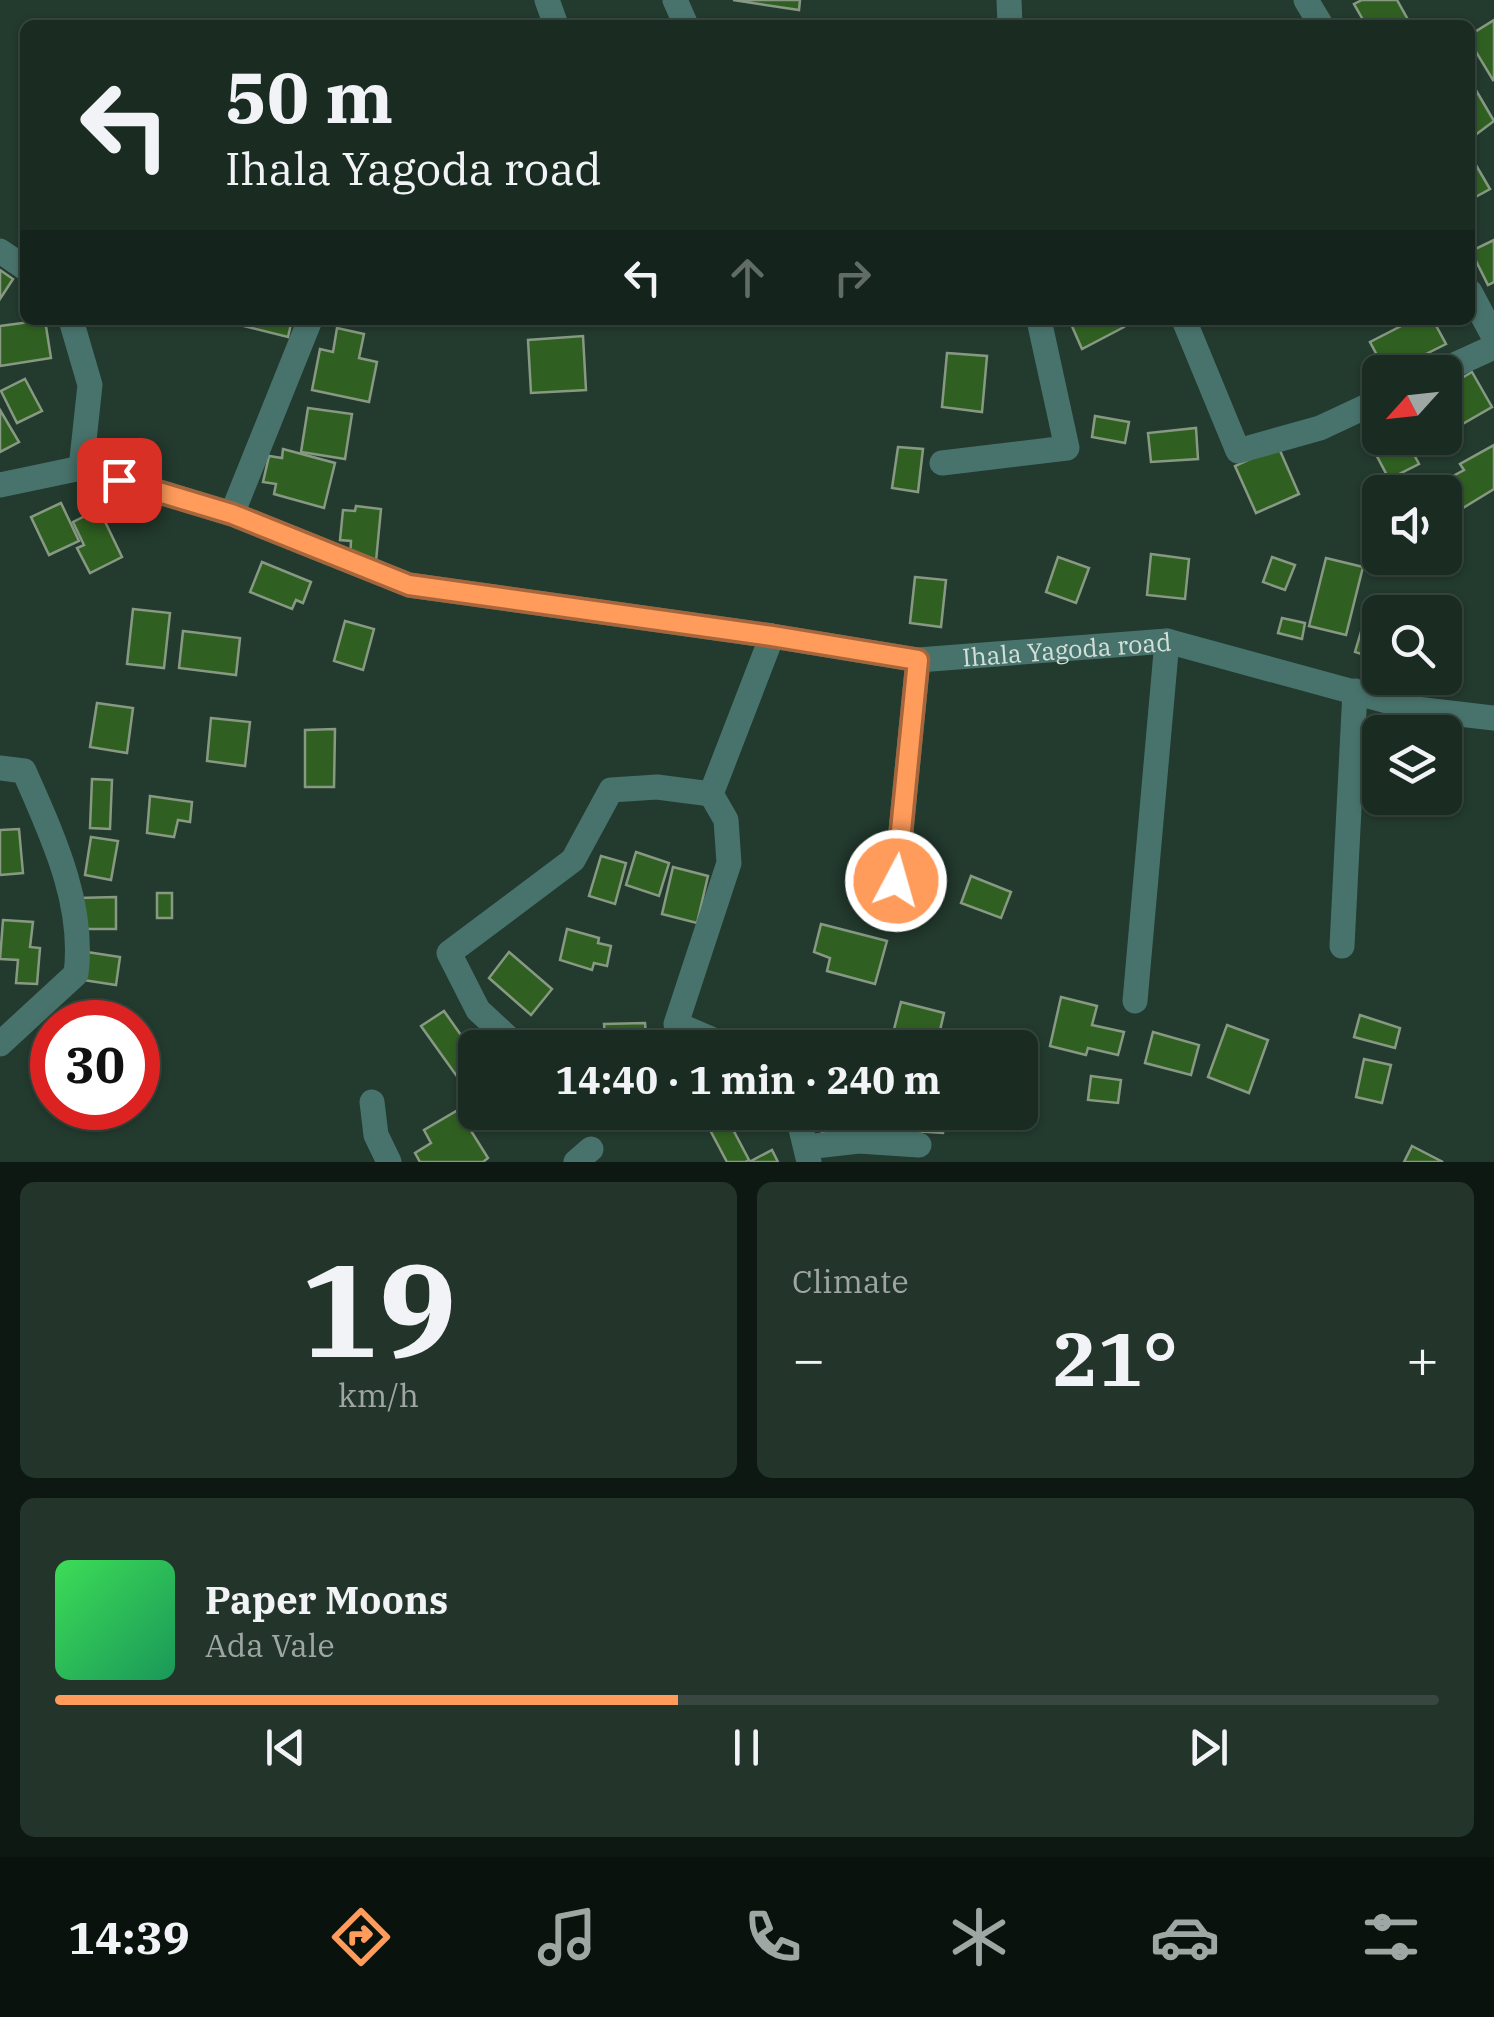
<!DOCTYPE html>
<meta charset="utf-8">
<style>
:root{--surface:#1a2c22;--page:#23342a;--text:#f1f3f6;--muted:#9fa7a5;--line:#384840;--accent:#ff9b5b}
body{margin:0;font-family:"IBM Plex Serif",serif;background:var(--page);color:var(--text);height:100vh;display:flex;flex-direction:column;font-size:38px;white-space:nowrap}
*{box-sizing:border-box;margin:0}
p{font-size:32px;color:var(--muted)}
.icon{flex:none;width:55px;height:55px;fill:none;stroke:currentColor;stroke-width:2;stroke-linecap:round;stroke-linejoin:round}
.map{position:relative;height:1162px;overflow:hidden}
.side{display:flex;flex-direction:column;gap:20px;padding:20px;background:#0e1813;flex:1}
.side>*{flex:none}
.banner{position:absolute;left:20px;top:20px;width:1455px;height:305px;border-radius:15px;box-shadow:0 2px 8px #0004,0 0 0 2px var(--line);background:#1a2c22;color:var(--text);overflow:hidden}
.needle{width:65px;rotate:243deg}
.fabs{position:absolute;left:1362px;top:355px;display:grid;gap:20px}
.fabs a{display:grid;place-items:center;width:100px;height:100px;border-radius:15px;background:var(--surface);box-shadow:0 2px 8px #0004,0 0 0 2px var(--line);font-size:50px}
.speed{position:absolute;left:30px;top:1000px;display:flex;gap:20px;font-size:50px;font-weight:700;text-align:center}
.speed>*{display:grid;place-content:center;width:130px;height:130px;border-radius:50%;background:var(--surface);box-shadow:0 2px 8px #0004,0 0 0 2px var(--line);line-height:1}
.speed .limit{border:15px solid #d22;background:#fff;color:#111}
.pin{position:absolute;display:grid;place-items:center;width:85px;height:85px;color:#fff;margin:-42px;border-radius:20px;box-shadow:0 5px 15px #0006}
.me{position:absolute;width:110px;margin:-55px;rotate:6deg;stroke-linejoin:round;filter:drop-shadow(0 0 8px #0008)}
.turn{display:flex;align-items:center;gap:35px;height:210px;padding:0 40px;font-size:45px}
.turn .icon{width:130px;height:130px;stroke-width:2.5}
.turn b{display:block;font-size:70px;line-height:85px}
.lanes{display:flex;align-items:center;height:95px;padding:0 40px;background:#0003;justify-content:center;gap:50px;direction:ltr}
.lanes .off{opacity:.35}
.big{font-size:75px;font-weight:700;line-height:1.1}
.side .card{flex:1;display:flex;flex-direction:column;justify-content:center;gap:15px;min-width:0;padding:0 35px;border-radius:15px;background:var(--page)}
.side .dial{align-items:center;gap:0}
.dial b{font-size:130px;line-height:1}
.song{display:flex;align-items:center;gap:30px}
.cover{width:120px;height:120px;border-radius:15px;background:linear-gradient(135deg,hsl(130 70% 55%),hsl(150 70% 35%))}
.played{height:10px;border-radius:5px;background:linear-gradient(90deg,var(--accent) 45%,var(--line) 45%)}
.keys{display:flex;justify-content:space-around;direction:ltr}
.heat{display:flex;justify-content:space-between;align-items:center;font-size:55px;direction:ltr}
.side .tiles{flex:1;display:grid;gap:20px;grid-template-columns:1fr 1fr}
.card:last-child{grid-column:span 2}
.trip{position:absolute;left:458px;top:1030px;width:580px;height:100px;border-radius:15px;background:var(--surface);box-shadow:0 2px 8px #0004,0 0 0 2px var(--line);font-weight:700;line-height:100px;text-align:center}
.tab-bar{display:flex;height:160px;justify-content:space-around;align-items:center;background:#0a120e;color:var(--muted)}
.tab-bar .icon{width:70px;height:70px}
.tab-bar .selected{color:var(--accent)}
.tab-bar b{font-size:45px;color:var(--text)}
.map>svg:first-child{display:block}
.building{fill:#306021;stroke:#889983;stroke-width:2.5}
.lines{fill:none;stroke-linecap:round;stroke-linejoin:round}
.minor{stroke:#48736c;stroke-width:25}
.route-casing{stroke:#a6653b;stroke-width:25}
.route{stroke:#ff9b5b;stroke-width:18}
.labels{text-anchor:middle;dominant-baseline:central;stroke-width:10;stroke-linejoin:round;paint-order:stroke}
.street-label{font-size:25px;fill:#d3e0d8;stroke:#151f19}
</style>
<div class="map">
<svg width="1494" height="1162" viewBox="0 0 1494 1162">
<rect width="100%" height="100%" fill="#233a2e"/>
<g class="building">
<path d="M733,0H800L799,10Z"/>
<path d="M1362,0H1397L1411,25H1366L1354,4Z"/>
<path d="M1494,20V79L1493,80L1470,42V35Z"/>
<path d="M1470,80L1494,121L1470,139Z"/>
<path d="M1473,160L1490,189L1470,200V161Z"/>
<path d="M1494,240V282L1488,285L1471,251Z"/>
<path d="M0,270L13,279L0,299Z"/>
<path d="M45,320L51,358L0,366V326Z"/>
<path d="M245,320H292L288,337L244,326Z"/>
<path d="M1078,320H1121L1124,327L1082,349L1071,324Z"/>
<path d="M1413,320H1433L1446,344L1418,358L1425,371L1422,372H1386L1370,342Z"/>
<path d="M337,328L364,334L359,358L377,362L369,402L312,390L320,349L333,352Z"/>
<path d="M583,336L586,390L531,393L528,340Z"/>
<path d="M947,353L987,356L982,412L942,407Z"/>
<path d="M1472,372L1492,407L1445,434V388Z"/>
<path d="M25,379L42,411L17,423L1,391Z"/>
<path d="M308,408L352,414L345,459L301,452Z"/>
<path d="M0,410L19,442L0,452Z"/>
<path d="M1095,416L1129,422L1125,443L1092,437Z"/>
<path d="M1196,428L1198,459L1151,462L1148,433Z"/>
<path d="M1381,438H1405L1419,464L1389,479L1370,443Z"/>
<path d="M1494,445V489L1458,511L1442,482L1464,470L1460,464Z"/>
<path d="M1278,446L1299,494L1256,513L1235,466Z"/>
<path d="M898,447L923,449L918,492L892,488Z"/>
<path d="M283,449L335,463L324,508L274,494L276,484L263,482L269,456L282,458Z"/>
<path d="M61,503L79,541L49,555L31,517Z"/>
<path d="M356,506L381,509L376,561L350,558L351,541L340,540L343,510L355,511Z"/>
<path d="M99,509L122,557L90,573L77,548L84,545L73,522Z"/>
<path d="M1151,554L1189,559L1185,599L1147,595Z"/>
<path d="M1058,557L1089,568L1076,603L1046,592Z"/>
<path d="M1272,557L1295,565L1285,590L1263,582Z"/>
<path d="M1326,558L1363,567L1346,635L1309,626Z"/>
<path d="M262,562L311,582L303,603L296,600L292,609L250,592Z"/>
<path d="M915,577L946,580L941,627L910,623Z"/>
<path d="M1369,605L1394,612H1380V660L1355,652Z"/>
<path d="M133,609L170,613L164,668L127,664Z"/>
<path d="M1282,618L1305,623L1302,639L1278,633Z"/>
<path d="M345,621L374,629L363,670L334,661Z"/>
<path d="M183,631L240,638L236,675L179,668Z"/>
<path d="M1445,643L1462,654L1449,674L1445,672Z"/>
<path d="M97,703L133,708L127,753L90,747Z"/>
<path d="M211,718L250,722L245,766L207,761Z"/>
<path d="M335,729L334,787H305V730Z"/>
<path d="M92,779L112,780L110,829L90,828Z"/>
<path d="M150,796L192,802L190,822L178,820L174,837L147,833Z"/>
<path d="M19,829L23,873L0,875V830Z"/>
<path d="M91,837L118,841L111,880L85,875Z"/>
<path d="M636,852L669,863L659,896L626,885Z"/>
<path d="M601,856L626,863L615,904L589,896Z"/>
<path d="M673,867L708,876L697,923L662,914Z"/>
<path d="M971,876L1011,892L1001,918L961,903Z"/>
<rect x="157" y="893" width="15" height="25"/>
<path d="M116,897V929H78V898Z"/>
<path d="M3,920L33,922L30,947L40,948L37,984L16,983L18,960L0,959Z"/>
<path d="M821,924L887,941L875,984L827,971L830,958L814,952Z"/>
<path d="M567,929L599,938L598,943L611,946L607,966L594,963L592,970L560,960Z"/>
<path d="M87,952L120,957L116,985L83,980Z"/>
<path d="M509,952L552,989L531,1015L489,978Z"/>
<path d="M1061,997L1097,1006L1092,1025L1124,1032L1118,1055L1088,1048L1086,1055L1050,1046Z"/>
<path d="M901,1002L944,1013L936,1048L892,1037Z"/>
<path d="M74,1003L106,1010L103,1022H69Z"/>
<path d="M444,1011L475,1055V1061L456,1075L421,1026Z"/>
<path d="M1360,1015L1400,1028L1395,1048L1354,1037Z"/>
<path d="M645,1023L647,1046L606,1048L604,1024Z"/>
<path d="M1227,1025L1268,1040L1249,1093L1208,1077Z"/>
<path d="M1153,1032L1199,1045L1191,1075L1145,1063Z"/>
<path d="M1364,1059L1391,1065L1382,1103L1356,1097Z"/>
<path d="M1091,1076L1121,1080L1118,1103L1088,1100Z"/>
<path d="M458,1110L488,1158L483,1162H420L415,1153L431,1143L424,1130Z"/>
<path d="M548,1112H597L598,1118L551,1123Z"/>
<path d="M821,1112H876V1132L822,1133Z"/>
<path d="M898,1112H946L943,1133L897,1130Z"/>
<path d="M728,1120L749,1160L745,1162H727L710,1130Z"/>
<path d="M1412,1146L1443,1162H1404Z"/>
<path d="M772,1150L778,1162H749Z"/>
</g>
<g class="lines">
<g class="minor">
<path d="M547,0L556,25"/>
<path d="M675,0L686,25"/>
<path d="M1009,0L1010,25"/>
<path d="M1306,0L1321,25"/>
<path d="M0,251L25,268"/>
<path d="M1470,292L1494,337"/>
<path d="M71,320L90,385L81,468"/>
<path d="M1184,320L1238,451L1320,428L1380,400"/>
<path d="M1439,372L1494,347"/>
<path d="M942,463L1067,448L1039,320"/>
<path id="s1" d="M0,485L81,468L232,514L409,585L772,636L918,660L1167,641L1416,709L1494,718"/>
<path d="M232,514L310,320"/>
<path d="M0,768L24,771C52,835 85,903 76,974L0,1044"/>
<path d="M896,881L918,660"/>
<path d="M1342,946L1355,691"/>
<path d="M1135,1001L1167,641"/>
<path d="M519,1048L478,1010L449,953L573,860L611,790L657,787L711,794"/>
<path d="M732,1048L676,1024L729,863L726,820L711,794L772,636"/>
<path d="M372,1102L376,1135L389,1162"/>
<path d="M797,1112L809,1162"/>
<path d="M806,1147L859,1141L919,1145"/>
<path d="M576,1162L591,1149"/>
</g>
</g>
<g class="lines">
<defs>
<path id="route" d="M119,480L232,514L409,585L772,636L918,660L896,881"/>
</defs>
<use href="#route" class="route-casing"/>
<use href="#route" class="route"/>
</g>
<g class="labels">
<g class="street-label">
<text stroke="none"><textPath href="#s1" startOffset="1095">Ihala Yagoda road</textPath></text>
</g>
</g>
</svg>
<div class="fabs">
<a><svg class="needle" viewBox="-14 -14 28 28"><path d="M0-13l5 13h-10z" fill="#e53935"/><path d="M0 13l5-13h-10z" fill="#9fa7a5"/></svg></a>
<a><svg class="icon" aria-label="sound" viewBox="0 0 24 24"><path d="M4 9h4l5-4v14l-5-4H4zM17 9q2 3 0 6"/></svg></a>
<a><svg class="icon" aria-label="search" viewBox="0 0 24 24"><circle cx="10" cy="10" r="6"/><path d="M15 15l6 6"/></svg></a>
<a><svg class="icon" aria-label="layers" viewBox="0 0 24 24"><path d="M12 4l9 5-9 5-9-5zM3 14l9 5 9-5"/></svg></a>
</div>
<div class="speed"><div class="limit">30</div></div>
<div class="pin" style="left:119px;top:480px;background:#d93025"><svg class="icon" aria-label="arrive" viewBox="0 0 24 24"><path d="M6 21V4h12l-3 4 3 4H6"/></svg></div>
<svg class="me" style="left:896px;top:881px" viewBox="-20 -20 40 40"><circle r="17" fill="#ff9b5b" stroke="#fff" stroke-width="3"/><path d="M0-11L8 9 0 5-8 9z" fill="#fff"/></svg>
<div class="trip">14:40 · 1 min · 240 m</div>
<div class="banner">
<div class="turn"><svg class="icon" aria-label="left" viewBox="0 0 24 24"><path d="M17 20v-9H6M10 6l-5 5 5 5"/></svg><div><b>50 m</b>Ihala Yagoda road</div></div>
<div class="lanes"><svg class="icon" aria-label="left" viewBox="0 0 24 24"><path d="M17 20v-9H6M10 6l-5 5 5 5"/></svg><svg class="icon off" aria-label="ahead" viewBox="0 0 24 24"><path d="M12 20V5M6 11l6-6 6 6"/></svg><svg class="icon off" aria-label="right" viewBox="0 0 24 24"><path d="M7 20v-9h11M14 6l5 5-5 5"/></svg></div>
</div>
</div>
<section class="side">
<div class="tiles">
<div class="card dial"><b>19</b><p>km/h</p></div>
<div class="card"><p>Climate</p>
<div class="heat"><a>−</a><b class="big">21°</b><a>+</a></div>
</div>
<div class="card">
<div class="song"><i class="cover"></i><div><b>Paper Moons</b><p>Ada Vale</p></div></div>
<div class="played"></div>
<div class="keys"><svg class="icon" aria-label="previous" viewBox="0 0 24 24"><path d="M18 5L8 12l10 7zM5 5v14"/></svg><svg class="icon" aria-label="pause" viewBox="0 0 24 24"><path d="M8 5v14M16 5v14"/></svg><svg class="icon" aria-label="next" viewBox="0 0 24 24"><path d="M6 5l10 7-10 7zM19 5v14"/></svg></div>
</div>
</div>
</section>
<nav class="tab-bar">
<b>14:39</b>
<svg class="icon selected" aria-label="directions" viewBox="0 0 24 24"><path d="M12 3l9 9-9 9-9-9zM9 14v-3h6M13 9l2 2-2 2"/></svg>
<svg class="icon" aria-label="music" viewBox="0 0 24 24"><path d="M9 18V5l10-2v13"/><circle cx="6" cy="18" r="3"/><circle cx="16" cy="16" r="3"/></svg>
<svg class="icon" aria-label="phone" viewBox="0 0 24 24"><path d="M5 4h4l2 5-3 2q2 4 5 5l2-3 5 2v4C11 20 4 13 5 4z"/></svg>
<svg class="icon" aria-label="climate" viewBox="0 0 24 24"><path d="M12 3v18M4 7l16 10M4 17L20 7"/></svg>
<svg class="icon" aria-label="car" viewBox="0 0 24 24"><path d="M5 17H2v-5l4-1 3-4h7l3 4 3 1v5h-3M9 17h6M6 11h13"/><circle cx="7" cy="17" r="2"/><circle cx="17" cy="17" r="2"/></svg>
<svg class="icon" aria-label="filters" viewBox="0 0 24 24"><path d="M4 7h16M4 17h16"/><circle cx="9" cy="7" r="2"/><circle cx="15" cy="17" r="2"/></svg>
</nav>
